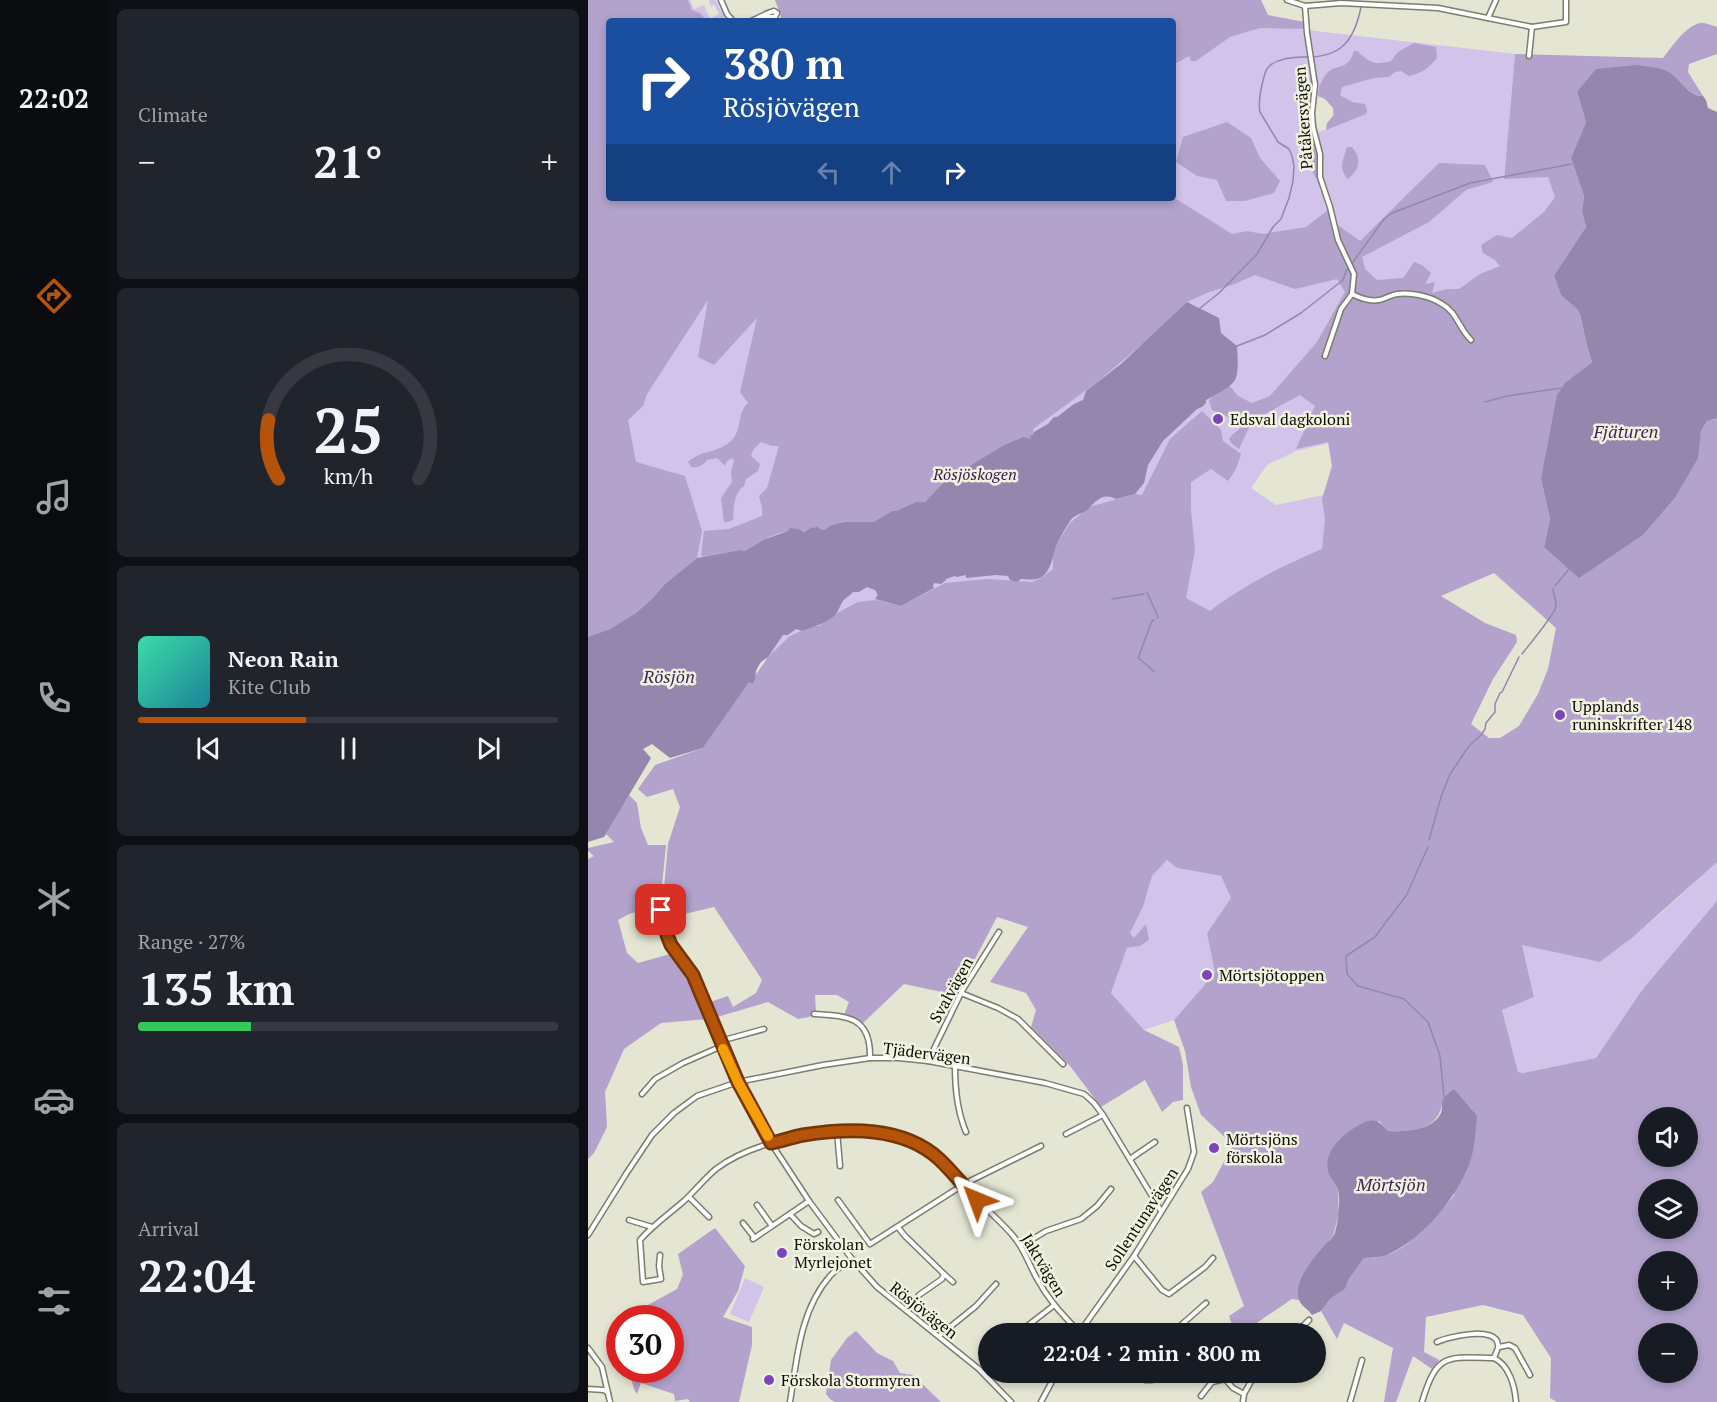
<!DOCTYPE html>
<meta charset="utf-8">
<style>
:root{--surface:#171b24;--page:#20242c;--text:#f1f3f6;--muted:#9ea1a6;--line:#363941;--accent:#b45309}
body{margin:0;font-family:"PT Serif",serif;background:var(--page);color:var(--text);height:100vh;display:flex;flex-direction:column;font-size:22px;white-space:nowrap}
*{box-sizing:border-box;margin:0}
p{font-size:20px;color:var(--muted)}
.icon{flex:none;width:33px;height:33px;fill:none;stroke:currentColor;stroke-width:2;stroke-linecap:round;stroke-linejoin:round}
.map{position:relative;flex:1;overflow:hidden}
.panel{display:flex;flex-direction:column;gap:9px;padding:9px;background:#0d0f14;width:480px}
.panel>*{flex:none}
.guide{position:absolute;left:18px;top:18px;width:570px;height:183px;border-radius:6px;box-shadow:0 3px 9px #0003;background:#1a4fa0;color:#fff;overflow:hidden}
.fabs{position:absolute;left:1050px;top:1107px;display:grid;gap:12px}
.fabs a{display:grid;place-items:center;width:60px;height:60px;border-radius:50%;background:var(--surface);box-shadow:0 3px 9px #0003;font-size:30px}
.speed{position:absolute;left:18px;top:1305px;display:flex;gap:12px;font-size:30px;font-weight:700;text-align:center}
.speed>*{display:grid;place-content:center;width:78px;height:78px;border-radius:50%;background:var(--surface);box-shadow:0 3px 9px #0003;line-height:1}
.speed .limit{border:9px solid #d22;background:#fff;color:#111}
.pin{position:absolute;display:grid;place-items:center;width:51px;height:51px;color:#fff;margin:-26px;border-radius:12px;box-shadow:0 3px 9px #0006}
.me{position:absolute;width:66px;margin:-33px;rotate:316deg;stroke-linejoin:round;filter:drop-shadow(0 0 4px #0008)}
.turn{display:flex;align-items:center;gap:21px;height:126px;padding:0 18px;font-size:27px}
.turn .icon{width:78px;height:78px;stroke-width:2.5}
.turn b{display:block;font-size:42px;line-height:51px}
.lanes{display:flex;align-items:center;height:57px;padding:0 18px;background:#0003;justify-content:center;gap:30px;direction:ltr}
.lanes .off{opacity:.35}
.big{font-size:45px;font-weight:600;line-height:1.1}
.panel .widget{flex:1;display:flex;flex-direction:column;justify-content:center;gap:9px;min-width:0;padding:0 21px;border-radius:9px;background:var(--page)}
.panel .dial{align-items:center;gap:0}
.dial svg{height:156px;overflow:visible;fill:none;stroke:var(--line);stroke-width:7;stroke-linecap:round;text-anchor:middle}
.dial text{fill:var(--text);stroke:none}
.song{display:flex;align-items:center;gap:18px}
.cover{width:72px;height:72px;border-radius:9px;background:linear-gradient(135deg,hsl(160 70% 55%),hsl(190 70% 35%))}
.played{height:6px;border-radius:3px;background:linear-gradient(90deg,var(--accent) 40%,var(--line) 40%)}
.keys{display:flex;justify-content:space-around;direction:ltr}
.heat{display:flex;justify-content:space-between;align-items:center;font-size:33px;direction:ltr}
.charge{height:9px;border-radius:4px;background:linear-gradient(90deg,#34c759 27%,var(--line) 0)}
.trip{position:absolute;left:390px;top:1323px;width:348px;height:60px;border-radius:30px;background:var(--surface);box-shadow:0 3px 9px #0003;font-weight:600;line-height:60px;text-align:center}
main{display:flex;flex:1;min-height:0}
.menu{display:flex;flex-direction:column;width:108px;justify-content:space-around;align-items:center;background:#090b0e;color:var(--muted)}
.menu .icon{width:42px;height:42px}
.menu .on{color:var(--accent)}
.menu b{font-size:27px;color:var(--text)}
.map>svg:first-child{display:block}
.green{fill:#d1c3ea;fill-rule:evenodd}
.forest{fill:#b2a2cc;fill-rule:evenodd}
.water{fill:#9586ae}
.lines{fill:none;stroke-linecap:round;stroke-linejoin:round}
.stream{stroke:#9586ae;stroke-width:1.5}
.minor-casing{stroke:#7c7d6c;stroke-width:7}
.minor{stroke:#fff;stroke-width:4}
.route-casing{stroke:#753606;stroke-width:15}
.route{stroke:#b45309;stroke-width:10}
.slow{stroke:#f59e0b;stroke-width:10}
.poi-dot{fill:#7d45bc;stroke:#f1f2e0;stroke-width:2}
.labels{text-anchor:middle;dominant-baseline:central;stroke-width:5;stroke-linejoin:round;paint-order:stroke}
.street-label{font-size:16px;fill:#0e0e08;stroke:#f1f2e0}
.poi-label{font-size:16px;fill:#0e0e08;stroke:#f1f2e0;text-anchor:start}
.park-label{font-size:16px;font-style:italic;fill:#382155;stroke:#f1f2e0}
.water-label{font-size:18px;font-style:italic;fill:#3f285c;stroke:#f1f2e0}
</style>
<main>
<nav class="menu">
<b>22:02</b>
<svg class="icon on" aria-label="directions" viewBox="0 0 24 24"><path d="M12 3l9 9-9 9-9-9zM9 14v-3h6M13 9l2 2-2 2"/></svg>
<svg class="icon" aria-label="music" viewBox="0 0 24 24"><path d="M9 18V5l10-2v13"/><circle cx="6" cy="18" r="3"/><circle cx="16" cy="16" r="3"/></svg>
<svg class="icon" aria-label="phone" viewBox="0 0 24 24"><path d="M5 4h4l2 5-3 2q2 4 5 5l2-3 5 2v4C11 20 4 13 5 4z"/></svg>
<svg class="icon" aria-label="climate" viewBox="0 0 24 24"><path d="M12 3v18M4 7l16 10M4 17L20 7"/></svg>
<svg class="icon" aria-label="car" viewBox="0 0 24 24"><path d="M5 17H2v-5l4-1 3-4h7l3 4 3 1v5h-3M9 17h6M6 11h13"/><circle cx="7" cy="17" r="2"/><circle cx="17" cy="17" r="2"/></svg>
<svg class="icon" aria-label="filters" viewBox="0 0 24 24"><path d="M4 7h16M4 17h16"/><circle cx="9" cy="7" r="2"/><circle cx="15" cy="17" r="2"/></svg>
</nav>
<section class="panel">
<div class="widget"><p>Climate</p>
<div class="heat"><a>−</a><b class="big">21°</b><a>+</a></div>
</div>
<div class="widget dial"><svg viewBox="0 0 100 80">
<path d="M14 69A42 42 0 1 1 86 69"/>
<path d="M14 69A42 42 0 0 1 9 39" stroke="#b45309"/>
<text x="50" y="56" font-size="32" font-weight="700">25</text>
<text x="50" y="72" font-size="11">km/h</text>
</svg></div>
<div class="widget">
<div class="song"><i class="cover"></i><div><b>Neon Rain</b><p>Kite Club</p></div></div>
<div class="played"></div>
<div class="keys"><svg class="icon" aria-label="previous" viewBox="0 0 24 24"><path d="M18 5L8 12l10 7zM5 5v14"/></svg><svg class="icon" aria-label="pause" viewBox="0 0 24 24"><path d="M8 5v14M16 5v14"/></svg><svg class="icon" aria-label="next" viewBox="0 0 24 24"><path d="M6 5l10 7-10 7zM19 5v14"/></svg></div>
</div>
<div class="widget"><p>Range · 27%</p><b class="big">135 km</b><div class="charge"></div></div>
<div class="widget"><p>Arrival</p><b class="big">22:04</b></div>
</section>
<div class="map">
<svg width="1129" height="1402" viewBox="0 0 1129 1402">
<rect width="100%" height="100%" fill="#e4e5d3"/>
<g class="green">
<path d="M100,0H102L106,9L116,5L122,19L131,14L126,5L123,6L121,2L122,0H128L138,21H119L112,13L104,10Z"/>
<path d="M309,0L615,18L927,54L916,176L979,158L989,386L358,907L178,658C170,664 168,670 167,680L0,722V61L21,198H585V21ZM733,85L746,96L744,127L731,132C723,118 729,103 729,88ZM741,443L745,465L736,495L688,505L663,488L679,465L708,451Z"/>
<path d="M579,860L589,868L633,876L643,898L619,933L627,973L586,1020L556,1030L523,993L539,948L552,946L542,933L555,907L564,876Z"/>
<path d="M1129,860V901L1054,990L1008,1058L935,1073L930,1072L914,1010L946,996L934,945L1012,962C1054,931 1093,897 1129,860Z"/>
<path d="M157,1278L176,1287L161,1322L142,1314Z"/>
</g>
<g class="forest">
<path d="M0,0H100L104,10L112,13L119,21H21V198L585,197L644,234L659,231L675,234L718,227L740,210L745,229L751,226L772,241L851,163L897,165L905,182L878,190L841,222L774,257L777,269L789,280L815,278L826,262L834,265L843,273L837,284L847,282L844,293L859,289H871L892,274L912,266L907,260L895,253L893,245L909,235L924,238L956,212L967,197L960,177L916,179L927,54L1075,58C1083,48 1100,22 1115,23C1119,23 1125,26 1129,27V54L1101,64L1100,72L1115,96C1101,95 1089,80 1079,71L989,92L998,122L983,158L996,196L994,211L998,227L966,277L973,295L989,309L992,314L999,346L1004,362L977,383L953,479L962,519L956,547L1056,534L1087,498L1109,458L1113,431L1119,421L1129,418V862L1045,937L1012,962L934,945L946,997L914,1010L930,1072L935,1073L1008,1058L1054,990L1129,901V1402H969L962,1398L963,1358L935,1315L895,1305L838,1317L836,1352L851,1360L844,1369L825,1356L808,1402H796L805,1348L756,1323L749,1339L733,1311L742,1299L757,1289L761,1279L776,1258C782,1257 789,1258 795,1256C819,1252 851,1214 866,1195L854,1104C850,1131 821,1132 800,1131L791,1121L741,1173L750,1190L751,1214L745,1236L717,1271L711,1289V1300L704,1299L654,1333H634L633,1331L644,1325L641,1316L656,1306L613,1192L625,1182L646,1143L640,1140L613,1115L603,1087L597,1051L586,1020L627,973L619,933L643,898L633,876L589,868L579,860L564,876L555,907L542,933L546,938L558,924L561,940L552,946L539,948L523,993L556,1030L591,1047L595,1065V1100L585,1102L574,1112L557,1080L513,1107L482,1066L443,1027L448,1010L438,993L402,982L440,927L409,917L368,995L316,984L274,1024L269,1020L256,1015L261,1002L249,995H227L228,1012L221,1017L210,1019L180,1002L129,1017L122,1002L140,996L145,1007L168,993L174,980L126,907L88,916L75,898L80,844L92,807L85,789L59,797L50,789L67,765L115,748L161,681L165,684L167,680V676L180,657L202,636L224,626H231L249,613L270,602L288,600L313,606L357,583L399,579L444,582L453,578L465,569V556L468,545L482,523L501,507L547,494L554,495L582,439L614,411L633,430L635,441L653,454L648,469L640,481L623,469L603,482V510L607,550L598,598L622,611C656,585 694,566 734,549L737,519L734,499L744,466L740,442L708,449L727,406L712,395L664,421L651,449L644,444L641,439L644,435L660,422L646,418V414L643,418L624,410L621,401L626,395L642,386L650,396L664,403L682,396L729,342L757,292L749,279L707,289L667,275L644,285L621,292L599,302L559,340L508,383L445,429L446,434L443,440L435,437L416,445L358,480L337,502H328L308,511H304L286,522H255L237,530L224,527C212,535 213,530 201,531C185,533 170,543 157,551L152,550L117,556H113L116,531L141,529L174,516V507L171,496L179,488L191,446H184L173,442L165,450L163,456L172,464L170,471L158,479L156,486C145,494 146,508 145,520L140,522H136L133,498L144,482L143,472L146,461L144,458L139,461L137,466L129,458L119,460C114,466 111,468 103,467L100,462C112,450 131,453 143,441C155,430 148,414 160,403L152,392L169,318L126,365L110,357L120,300L59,394L55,406L40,420L48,462L97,476L114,531L109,558L76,585L65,598L48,613L22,629L0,637ZM906,573L968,628L960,669L950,694L931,726L912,738H901L883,724L905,679L929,642L928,635L897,623L853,596ZM1060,1118H1100V1156H1060ZM1060,1190H1100V1228H1060ZM1060,1262H1100V1300H1060ZM1060,1334H1100V1372H1060Z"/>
<path d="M187,0H673L680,15L717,22L716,29L672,28L642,37L608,61H603L601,56L585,65V21H191L193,16Z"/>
<path d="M826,43L848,47L849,58C841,68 834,73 821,76L813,71L807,72L801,77L786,78L754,87L752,95L764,102L777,104L779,110L778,114L738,130L739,123L746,115L745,108L737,99L730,96C730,89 731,86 734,81C742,63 754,71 762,60C763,59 765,53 766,51H769C782,62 785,66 803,61L810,52Z"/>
<path d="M639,122L663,138L672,158L692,181L686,193L657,201H638L629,180L609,176L588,162L595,137Z"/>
<path d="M725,133L730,157L729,179L727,177L713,142L717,134Z"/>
<path d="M759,147H764C774,159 772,169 760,179C750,169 755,160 759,147Z"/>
<path d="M41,795L49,803L53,828L60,845H78L74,886V902L64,904L58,914V921L48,912L41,914L30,920L39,953L50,963L82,954L86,961L107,989L120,1019L73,1023L36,1049L17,1092L19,1127L6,1153L0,1159V859L6,856L0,851V848L26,842L18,834Z"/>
<path d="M127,1228L157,1266L150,1291L135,1317L164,1327V1345L151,1402H102L100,1399L87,1401L86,1394L53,1383L49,1394C43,1387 45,1376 39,1370H82V1318H43L47,1312L89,1289L95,1275L90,1254Z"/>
<path d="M268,1331L289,1353L305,1361L312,1373L325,1375L353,1402H247L242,1399L238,1394L243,1360L259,1338Z"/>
</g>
<g class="water">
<path d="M1050,65C1059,67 1071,67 1079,71C1092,78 1099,96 1115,96L1118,100L1120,108L1129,112V418L1119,421L1113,431L1110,458L1087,498L1056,534L991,578L956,547L962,519L953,479L969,395L977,383L1004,362L999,346L992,314L989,309L973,295L966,276L998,227L994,211L996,196L983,158L998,122L989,92L1008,69Z"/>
<path d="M599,302L631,318L633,333L649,346C651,384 651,382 618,400V403L614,407L609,409L575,441L560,465L556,483L547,494L528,499C515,492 508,501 500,509C495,514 486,514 482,521C477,529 472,537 468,546C465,555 463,570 455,576C449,581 440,579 433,579L429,582L422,580L420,576L408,575L378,578V575L369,577L367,576L358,579L357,581L353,584L346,583L345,586L346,588L313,606L287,599L290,595L287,590L279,587L271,592H265C262,596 258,597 255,601C252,605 251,610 248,614C238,624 226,626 214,631L208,629L200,635H195L180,657L173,662L168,670L167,680L165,684L161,682L115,748L82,758L64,744L55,749L63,758L18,834L16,837L0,842V637L22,629L48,613L65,598L76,585L109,558L152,550L157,551L175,540L200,531L202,528L210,529L216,532L224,527L227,528L228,526L232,529L237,530L242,526L256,522H286L304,511H308L328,502H337L358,480L416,445L435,437L443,439L442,436L446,434V432L460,424L466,417H469L486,404L495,400L498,391L533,364Z"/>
<path d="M866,1089L889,1116C887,1133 887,1152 880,1167C867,1199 835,1238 803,1253C795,1258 785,1257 776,1258L761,1279L757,1289L742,1299L733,1311L724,1315C721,1310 715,1307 712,1302C703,1284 725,1258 737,1245C739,1242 744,1239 746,1235C750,1226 753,1200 750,1190C748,1184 743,1179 741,1174C733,1152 756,1133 773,1124C786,1117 791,1121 800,1131C816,1132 844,1131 853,1113C854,1110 854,1107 854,1103C856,1096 861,1093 866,1089Z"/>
</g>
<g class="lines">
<g class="stream">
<path d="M765,262L796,219L804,213L882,183L984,164"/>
<path d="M611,309L631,293L669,254L685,227L693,219L701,198L705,181L706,166L704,156L701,149L690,142L672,112C670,103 672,94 674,85C676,77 677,68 684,64C693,58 705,57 716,57C752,58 766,42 773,7"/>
<path d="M649,346L677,335L713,313L755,280L758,271L761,267"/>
<path d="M897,402L919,396L973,388"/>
<path d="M967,586L981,569"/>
<path d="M559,592L570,617L569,618"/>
<path d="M524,599L556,594"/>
<path d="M934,654C941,645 966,615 968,607C969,601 965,595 965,589"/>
<path d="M559,665L550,658L564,621L566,620"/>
<path d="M560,666L566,672"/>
<path d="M841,840L853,797L862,774L881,746L893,735L897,729L898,723L907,712V704L912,693L914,692L931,657"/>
<path d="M840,847L818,896L798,922L787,937L758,956L759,974L770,986L816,999L840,1022L852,1056L856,1097"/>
</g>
<defs>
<g id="minor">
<path d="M133,0L139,14L145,21"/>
<path d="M699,0L717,6L753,3L850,8L944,27L978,22V0"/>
<path d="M717,6L719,33L727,85L724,113L725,127L732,154V177L742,207L750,240L766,274L764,294L753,309L737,356"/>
<path d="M900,18L908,0"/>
<path d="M163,21C171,18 178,13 186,11L189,13L187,17H176"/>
<path d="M941,56L944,27"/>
<path d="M764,294C772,298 781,302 791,300C797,299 802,295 809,294C822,292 842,296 854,304C869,312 871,329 883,340"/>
<path d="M79,935L64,923L61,915V912L66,909L73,910L76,917L79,935L83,945L105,975L150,1082L183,1143L221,1201L264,1259L289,1287L391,1369L423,1402"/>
<path d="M373,993L410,1008L430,1019L475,1064"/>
<path d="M226,1014C261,1016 283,1017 282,1058"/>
<path d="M133,1043L136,1040L176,1029"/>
<path d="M340,1061L374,991L411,932"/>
<path d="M367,1067C367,1090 369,1111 378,1132"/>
<path d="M54,1094L67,1079L95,1063L134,1046"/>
<path d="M249,1131L252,1166"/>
<path d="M478,1134L515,1115"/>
<path d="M542,1159L567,1142"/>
<path d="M101,1197L121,1217"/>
<path d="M250,1200L282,1244L378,1183L453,1146"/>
<path d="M169,1205L184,1226"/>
<path d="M202,1214L213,1226L226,1234L230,1232"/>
<path d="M41,1220L64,1227"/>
<path d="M155,1223L166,1237"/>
<path d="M310,1227L316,1235L356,1274L354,1279L331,1295"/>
<path d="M0,1235L38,1174L64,1135L86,1113L109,1096L150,1082L235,1065L282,1058H311L340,1061L457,1083L496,1094L506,1103L515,1115L573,1211"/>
<path d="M165,1239L221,1201"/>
<path d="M433,1246L458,1231L493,1219L509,1206L523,1189"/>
<path d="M72,1255L71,1266L73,1279L55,1282L52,1240C65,1225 81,1214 96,1201C107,1191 117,1178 128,1169C163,1142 242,1125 285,1131C300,1133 319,1139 332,1146C353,1158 365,1176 381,1193C396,1207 413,1221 426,1237C436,1249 441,1264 448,1277C461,1301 474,1314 493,1334"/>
<path d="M546,1256L574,1290L581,1294L617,1267L625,1258"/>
<path d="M356,1274L365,1282"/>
<path d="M491,1333L546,1256L600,1169L606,1152L599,1108"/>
<path d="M429,1334L465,1306"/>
<path d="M583,1334L618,1303"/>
<path d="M707,1334L721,1320"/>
<path d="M351,1336L388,1306L408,1284"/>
<path d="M849,1342C859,1337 909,1325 910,1345C911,1348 907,1354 906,1358"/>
<path d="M911,1347L921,1345L927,1348L942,1375"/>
<path d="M0,1348L14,1367L22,1402"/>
<path d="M637,1379L641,1372"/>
<path d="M557,1380H564L577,1372"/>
<path d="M0,1389L16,1390L20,1393"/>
<path d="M613,1396L624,1382L637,1379L645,1388L656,1394"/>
<path d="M202,1402C209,1358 212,1310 242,1276C248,1269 257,1264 264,1259"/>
<path d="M453,1402L469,1372"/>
<path d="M655,1402L656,1394L668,1372"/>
<path d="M762,1402L774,1360"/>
<path d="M834,1402C849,1352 859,1357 906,1358C921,1365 927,1386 928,1402"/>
</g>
</defs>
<use href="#minor" class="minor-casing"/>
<use href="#minor" class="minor"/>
</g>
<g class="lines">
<defs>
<path id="route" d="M73,910L76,917L79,935L83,945L105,975L150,1082L183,1143C194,1141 204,1137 215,1135C260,1128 315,1126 351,1159C365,1172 376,1187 389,1200"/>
</defs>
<use href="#route" class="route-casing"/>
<use href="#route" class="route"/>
<path class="slow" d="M135,1049L150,1082L180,1136"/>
</g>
<g class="poi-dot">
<circle cx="630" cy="419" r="6"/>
<circle cx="972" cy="715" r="6"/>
<circle cx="619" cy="975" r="6"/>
<circle cx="626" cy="1148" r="6"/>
<circle cx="194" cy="1253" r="6"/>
<circle cx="181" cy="1380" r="6"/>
</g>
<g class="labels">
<g class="street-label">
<text transform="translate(715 118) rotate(-94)">Påtåkersvägen</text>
<text transform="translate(363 990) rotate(-61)">Svalvägen</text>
<text transform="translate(339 1053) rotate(7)">Tjädervägen</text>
<text transform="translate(553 1219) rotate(-57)">Sollentunavägen</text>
<text transform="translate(456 1265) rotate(59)">Jaktvägen</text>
<text transform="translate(336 1310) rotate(38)">Rösjövägen</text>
</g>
<g class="poi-label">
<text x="642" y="419">Edsval dagkoloni</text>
<text x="984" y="706">Upplands<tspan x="984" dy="18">runinskrifter 148</tspan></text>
<text x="631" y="975">Mörtsjötoppen</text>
<text x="638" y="1139">Mörtsjöns<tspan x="638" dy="18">förskola</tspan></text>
<text x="206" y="1244">Förskolan<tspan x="206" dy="18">Myrlejonet</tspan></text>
<text x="193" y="1380">Förskola Stormyren</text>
</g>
<g class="park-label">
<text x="387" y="474">Rösjöskogen</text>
</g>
<g class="water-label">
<text x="1038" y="431">Fjäturen</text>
<text x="81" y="676">Rösjön</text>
<text x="803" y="1184">Mörtsjön</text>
</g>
</g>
</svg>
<div class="fabs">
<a><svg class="icon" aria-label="sound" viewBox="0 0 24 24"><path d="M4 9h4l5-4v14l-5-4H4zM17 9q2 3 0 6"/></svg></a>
<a><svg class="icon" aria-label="layers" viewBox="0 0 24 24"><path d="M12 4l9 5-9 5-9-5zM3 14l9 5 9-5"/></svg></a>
<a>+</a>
<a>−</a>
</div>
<div class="speed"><div class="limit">30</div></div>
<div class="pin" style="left:73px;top:910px;background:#d93025"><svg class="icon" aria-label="arrive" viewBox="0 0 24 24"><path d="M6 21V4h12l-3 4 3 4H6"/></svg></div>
<svg class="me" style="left:389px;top:1200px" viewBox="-20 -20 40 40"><path d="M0-17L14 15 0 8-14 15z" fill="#b45309" stroke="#fff" stroke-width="4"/></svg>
<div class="trip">22:04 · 2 min · 800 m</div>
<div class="guide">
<div class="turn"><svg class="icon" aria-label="right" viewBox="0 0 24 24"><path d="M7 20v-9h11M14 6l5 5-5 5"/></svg><div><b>380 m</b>Rösjövägen</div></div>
<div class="lanes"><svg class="icon off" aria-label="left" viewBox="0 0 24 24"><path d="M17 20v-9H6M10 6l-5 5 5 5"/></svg><svg class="icon off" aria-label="ahead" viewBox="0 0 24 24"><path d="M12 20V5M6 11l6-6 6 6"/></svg><svg class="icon" aria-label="right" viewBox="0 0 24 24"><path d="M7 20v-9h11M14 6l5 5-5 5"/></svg></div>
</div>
</div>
</main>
